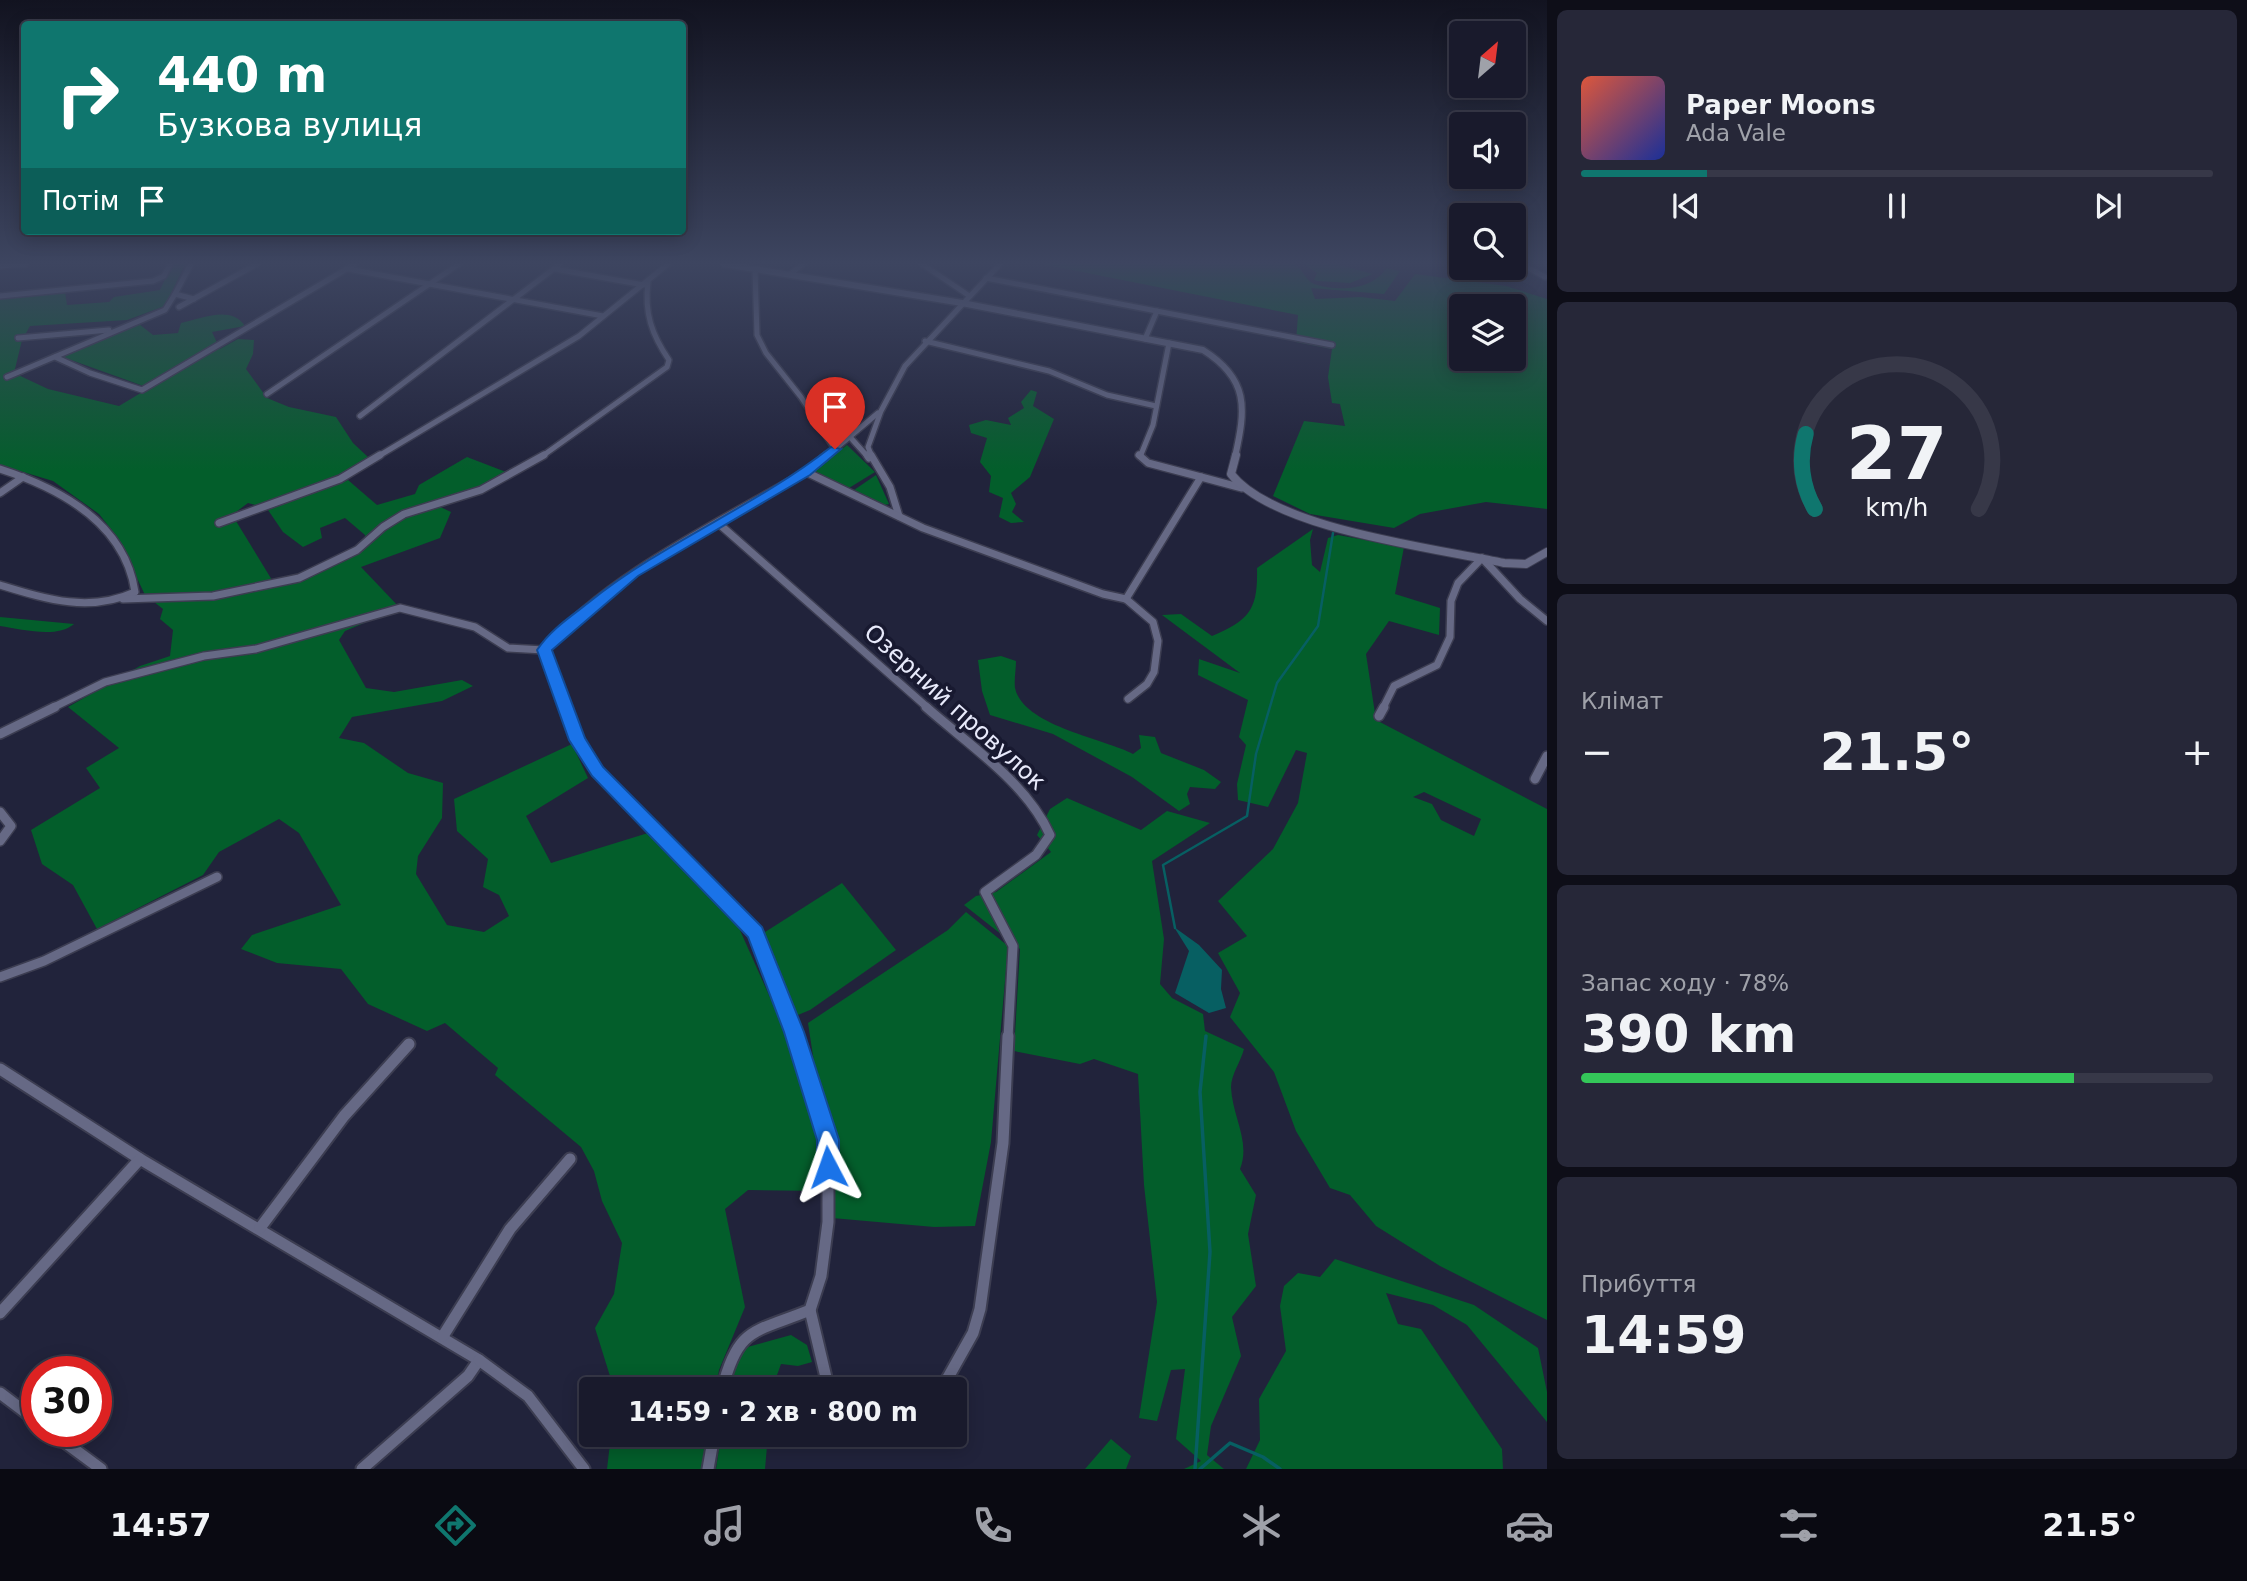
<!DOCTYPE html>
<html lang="uk">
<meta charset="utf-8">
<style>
:root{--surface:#191a2c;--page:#262738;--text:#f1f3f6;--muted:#9fa1a9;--line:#373848;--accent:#0f766e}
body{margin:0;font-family:"DejaVu Sans",sans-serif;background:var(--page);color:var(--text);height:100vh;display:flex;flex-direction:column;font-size:26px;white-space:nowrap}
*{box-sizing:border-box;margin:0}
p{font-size:23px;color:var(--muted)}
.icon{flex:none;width:38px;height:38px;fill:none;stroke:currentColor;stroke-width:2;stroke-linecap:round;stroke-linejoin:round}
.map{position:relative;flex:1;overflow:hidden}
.details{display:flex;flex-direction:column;gap:10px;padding:10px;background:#0e0e18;width:700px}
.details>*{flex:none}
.top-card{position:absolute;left:21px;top:21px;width:665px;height:214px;border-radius:7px;box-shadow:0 4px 18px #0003,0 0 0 2px var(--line);background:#0f766e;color:#fff;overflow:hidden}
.needle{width:46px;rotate:28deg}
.fabs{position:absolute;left:1449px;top:21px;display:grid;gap:14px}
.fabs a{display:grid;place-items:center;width:77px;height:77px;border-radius:7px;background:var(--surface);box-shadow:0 4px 18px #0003,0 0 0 2px var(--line);font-size:35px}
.speed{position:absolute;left:21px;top:1356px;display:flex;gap:14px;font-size:35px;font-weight:700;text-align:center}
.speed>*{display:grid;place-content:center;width:91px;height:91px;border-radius:50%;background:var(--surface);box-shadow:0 4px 18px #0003,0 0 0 2px var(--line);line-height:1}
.speed .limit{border:10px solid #d22;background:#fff;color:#111}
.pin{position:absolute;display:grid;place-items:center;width:60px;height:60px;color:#fff;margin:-72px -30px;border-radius:50% 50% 50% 0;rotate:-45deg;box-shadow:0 0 7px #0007}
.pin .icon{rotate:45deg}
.me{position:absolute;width:77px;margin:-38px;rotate:356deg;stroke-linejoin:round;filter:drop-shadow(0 0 5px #0008)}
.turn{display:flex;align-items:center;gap:24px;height:147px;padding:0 21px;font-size:32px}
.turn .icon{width:91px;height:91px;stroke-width:2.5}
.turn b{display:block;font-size:49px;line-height:60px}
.then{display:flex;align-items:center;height:66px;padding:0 21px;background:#0003;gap:14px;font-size:26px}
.big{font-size:52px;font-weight:800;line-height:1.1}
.details .tile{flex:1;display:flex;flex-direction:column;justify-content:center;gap:10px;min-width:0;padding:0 24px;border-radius:10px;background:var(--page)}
.details .dial{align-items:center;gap:0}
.dial svg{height:182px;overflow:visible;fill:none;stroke:var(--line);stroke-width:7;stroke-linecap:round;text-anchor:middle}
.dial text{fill:var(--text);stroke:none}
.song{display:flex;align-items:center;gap:21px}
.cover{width:84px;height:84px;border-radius:10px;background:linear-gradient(135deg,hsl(10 70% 55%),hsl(230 70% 35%))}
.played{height:7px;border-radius:4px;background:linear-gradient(90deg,var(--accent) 20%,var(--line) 20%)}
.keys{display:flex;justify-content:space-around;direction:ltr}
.heat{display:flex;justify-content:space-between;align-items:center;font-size:38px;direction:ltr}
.charge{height:10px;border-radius:5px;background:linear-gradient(90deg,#34c759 78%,var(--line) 0)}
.trip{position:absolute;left:579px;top:1377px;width:388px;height:70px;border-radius:7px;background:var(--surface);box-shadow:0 4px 18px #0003,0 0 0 2px var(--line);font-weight:800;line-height:70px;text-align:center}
.tab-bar{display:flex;height:112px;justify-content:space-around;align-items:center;background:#0a0a12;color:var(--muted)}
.tab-bar .icon{width:49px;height:49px}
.tab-bar .selected{color:var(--accent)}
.tab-bar b{font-size:32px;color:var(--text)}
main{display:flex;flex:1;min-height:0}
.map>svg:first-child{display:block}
.green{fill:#035e2b;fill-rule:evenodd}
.water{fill:#075f62}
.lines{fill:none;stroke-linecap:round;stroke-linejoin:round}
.stream-far1{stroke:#075f62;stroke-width:2.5}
.stream{stroke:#075f62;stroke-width:3.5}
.minor-far3-casing{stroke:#3c3d51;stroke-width:8}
.minor-far2-casing{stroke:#3c3d51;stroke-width:10}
.minor-far1-casing{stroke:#3c3d51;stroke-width:12}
.minor-casing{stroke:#3c3d51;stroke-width:15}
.tertiary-far1-casing{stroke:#3c3d51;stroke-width:9}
.tertiary-casing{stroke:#3c3d51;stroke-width:10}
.minor-far3{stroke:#666985;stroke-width:5}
.minor-far2{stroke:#666985;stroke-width:7}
.minor-far1{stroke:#666985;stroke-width:9}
.minor{stroke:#666985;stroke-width:11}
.tertiary-far1{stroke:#666985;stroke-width:6}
.tertiary{stroke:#666985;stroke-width:8}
.route{fill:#1a73e8;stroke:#114b97;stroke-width:2}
.labels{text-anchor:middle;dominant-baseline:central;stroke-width:7;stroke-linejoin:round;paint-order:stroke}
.street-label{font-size:24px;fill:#e8eafb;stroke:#181930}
</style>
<main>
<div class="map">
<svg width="1547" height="1469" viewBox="0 0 1547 1469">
<rect width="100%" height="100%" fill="#21233b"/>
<g class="green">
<path d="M172,264H185L165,306L127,320L30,326L22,340L14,373L48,389L119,406L149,388L60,356L139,324L153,335L178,333L181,323C203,318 231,305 245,326L212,332L220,349L238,339L254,340L253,354L246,369L267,398L289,407L336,417L353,443L368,457L337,477L259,506L248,503L220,524L236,521L275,585L322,570L364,548L365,535L345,518L320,528L322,538L303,547L283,532L268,510L348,480L377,505L415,494L419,485L467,457L506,472L486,485L434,504L451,512L440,538L361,567L400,608L345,631L339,640L366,688L394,692L462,680L473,686L442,701L352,717L339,738L364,743L408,773L443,783L442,818L418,856L416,874L447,925L484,932L509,916L499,895L483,887L488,859L457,831L454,799L572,744L588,778L526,816L551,863L648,833L739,928L781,1022L819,1140L823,1191L748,1190L725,1209L745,1307L719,1370L716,1389H614L595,1328L614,1294L622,1243L602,1201L594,1171L581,1147L495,1075L498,1068L445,1023L427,1031L368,1004L341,969L277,963L241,949L252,935L341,905L299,833L279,819L219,852L203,875L97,929L73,885L42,864L31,830L100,788L86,768L119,748L68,707L140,666L170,656L173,630L160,619L163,609L145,595L118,538L99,514L53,481L0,465V298L65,292L67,305L109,302L114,297L160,290Z"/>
<path d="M1042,264H1295C1303,269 1305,280 1314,284C1337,292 1374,290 1386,268L1400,271L1384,294L1311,288L1315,299L1361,297L1395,301L1415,274L1506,286L1547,299V509L1486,502L1420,514L1394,528L1310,514L1273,496L1304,421L1345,426L1340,404L1332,403L1328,377L1332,349L1296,342L1298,315ZM1461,306H1514V359H1461Z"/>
<path d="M1304,264H1336L1373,274L1350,283L1318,281L1314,280L1317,273Z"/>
<path d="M1031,390L1037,392L1033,406L1054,419L1030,477L1011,493L1016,504L1012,512L1024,522L1011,523L999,517L1003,498L989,492L991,476L980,462L987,438L971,433L969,425L986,420L1011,425L1008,418L1024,408L1021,402Z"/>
<path d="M847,445L875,472L849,488L813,471Z"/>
<path d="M876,475L889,504L885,505L854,490Z"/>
<path d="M1313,529L1310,540L1312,565L1320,572L1328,538L1338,535L1404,547L1395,594L1440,608L1439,635L1389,621L1366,654L1376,720L1547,809V1320L1440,1266L1376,1226L1350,1195L1330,1188L1296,1131L1274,1072L1230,1017L1240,993L1218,953L1247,936L1218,901L1273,849L1298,803L1307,753L1296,750L1268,807L1238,800L1237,784L1246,745L1239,737L1248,700L1198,675L1199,659L1240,673L1162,615L1181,614L1212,636C1250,620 1258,609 1257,568ZM1424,792L1481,819L1474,836L1441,820L1432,804L1413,797Z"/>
<path d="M0,617L74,624C57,639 21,629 0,626Z"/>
<path d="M1001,656L1016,661C1016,669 1014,680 1015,688C1023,726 1105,739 1133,754L1141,748L1139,735L1155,737L1161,753L1204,770L1221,782L1215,789L1190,787L1187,794L1190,804L1179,811L1132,777L1053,734L990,715L982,691L978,660Z"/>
<path d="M1067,798L1141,830L1167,811L1210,823L1152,861L1164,939L1160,984L1172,998L1203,1014L1205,1031L1244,1049C1241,1061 1231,1075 1231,1087C1232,1116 1251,1142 1240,1169L1256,1195L1248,1234L1256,1286L1232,1317L1241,1356L1211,1426L1207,1455L1224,1469H1184L1201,1461L1176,1439L1185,1369L1171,1370L1157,1421L1139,1418L1157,1302L1144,1185L1138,1074L1094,1059L1080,1064L1014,1051L1020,949L964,905L976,896L996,892L1051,852L1037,835L1050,809Z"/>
<path d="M842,883L896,950L810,1010L793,1017L762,934Z"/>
<path d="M966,912L1008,946L991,1142L975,1226L934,1227L832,1218L836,1136L817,1082L808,1023L948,930Z"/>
<path d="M1335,1259L1474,1305L1538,1348L1547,1392V1422L1467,1325L1433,1305L1386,1293L1398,1324L1421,1329L1502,1449L1503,1469H1246L1260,1440L1259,1399L1286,1351L1280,1306L1284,1286L1298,1273L1320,1277Z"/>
<path d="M791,1335L807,1345L812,1362L798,1366L781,1364L772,1389L729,1390L735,1365L744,1348Z"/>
<path d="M611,1435H707L701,1469H607Z"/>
<path d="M721,1435H768L765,1469H716Z"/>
<path d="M1111,1439L1131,1456L1126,1469H1085Z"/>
</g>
<path class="water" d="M1174,927L1199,945L1222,970L1221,989L1226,1008L1209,1013L1175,993L1189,951Z"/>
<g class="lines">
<path class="stream-far1" d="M1175,928L1163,865L1247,816L1256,754L1277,683L1318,626L1333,533"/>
<g class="stream">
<path d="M1195,1469L1210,1252L1200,1092L1206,1036"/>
<path d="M1200,1469L1230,1443L1263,1457L1280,1469"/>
</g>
<defs>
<g id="minor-far3">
<path d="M191,264L175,294L194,299"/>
<path d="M922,264L968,295"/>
<path d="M1521,264L1545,277"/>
<path d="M0,266L26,264"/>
<path d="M348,269L603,316"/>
<path d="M555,269L644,285"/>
<path d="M755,269L757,335L766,353L801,397L835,449L825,457"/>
<path d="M790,274L803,264"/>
<path d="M986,278L1332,345"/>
<path d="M0,296L153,281L164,276L170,264"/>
<path d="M179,307L257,264"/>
<path d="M18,338L109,330"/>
<path d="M1145,339L1157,311"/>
<path d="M925,341L1049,371L1107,395L1156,406"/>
<path d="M55,357L90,373L142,390L355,264"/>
<path d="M7,377L165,310L175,294"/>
<path d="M267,394L459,264"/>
<path d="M360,416L560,264"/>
<path d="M826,434L850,437L868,457"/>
<path d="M835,449L878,413"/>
<path d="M377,457L579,336L668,264"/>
<path d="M541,457L667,367L669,360C652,335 644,313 648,282"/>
<path d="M872,457L868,447L881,411L905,366L1000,264"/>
<path d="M1140,457L1153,425L1169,343"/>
</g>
<g id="minor-far2">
<path d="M867,455L869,458"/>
<path d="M871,455L890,487L899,516"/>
<path d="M1139,455L1148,463L1201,477"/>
<path d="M0,469C59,488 125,523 135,592C89,613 46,599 0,585"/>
<path d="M806,472L923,528L1103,594L1126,599"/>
<path d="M0,493L23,477"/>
<path d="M219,523L340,479L380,455"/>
<path d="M718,523L928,708"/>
<path d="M123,599L213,596L299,578L357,550L383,527L404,514L481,490L544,455"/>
<path d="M1126,599L1201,477L1242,488"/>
<path d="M1126,599L1153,622L1158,641L1154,672L1147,684L1128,699"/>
<path d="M52,708L105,682L204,656L256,649L400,608L475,627L508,648L544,650"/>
<path d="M565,708L544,650C608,575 721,522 806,472L827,455"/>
<path d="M1383,708L1394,686L1437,665L1450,637L1451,601L1458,583L1482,558L1520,599L1547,621"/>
</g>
<g id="minor-far1">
<path d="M565,707L577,740L597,772L755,933L796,1038"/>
<path d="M926,707C969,745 1026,782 1050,835L1036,855L985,892L1013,946L1008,1038"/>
<path d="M1379,716L1384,707"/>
<path d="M0,734L55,707"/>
<path d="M1535,779L1547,756"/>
<path d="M0,812L11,826L0,841"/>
<path d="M0,977L44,961L217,877"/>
</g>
<g id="minor">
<path d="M0,1069L140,1159L479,1360L468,1376L362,1469"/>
<path d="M260,1228L344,1116L409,1044"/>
<path d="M810,1310L829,1390"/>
<path d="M0,1313L140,1159"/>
<path d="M443,1336L510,1229L570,1159"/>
<path d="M479,1360L528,1396L584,1469"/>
<path d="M722,1390C738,1326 754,1333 810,1310L821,1276L828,1222V1140L795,1036"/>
<path d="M941,1390L973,1333L980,1309L1003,1143L1008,1036"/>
<path d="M0,1393L37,1421"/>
<path d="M51,1432L101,1469"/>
<path d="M708,1469L714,1435"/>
</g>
<path id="tertiary-far1" d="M724,264L962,303L1203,350C1249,379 1246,408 1235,457"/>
<path id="tertiary" d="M1236,455L1231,474C1274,529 1434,548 1504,563L1526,564L1547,552"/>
</defs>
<use href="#minor-far3" class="minor-far3-casing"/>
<use href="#minor-far2" class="minor-far2-casing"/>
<use href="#minor-far1" class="minor-far1-casing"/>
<use href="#minor" class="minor-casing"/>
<use href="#tertiary-far1" class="tertiary-far1-casing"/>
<use href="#tertiary" class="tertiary-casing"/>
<use href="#minor-far3" class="minor-far3"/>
<use href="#minor-far2" class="minor-far2"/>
<use href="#minor-far1" class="minor-far1"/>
<use href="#minor" class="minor"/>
<use href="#tertiary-far1" class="tertiary-far1"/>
<use href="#tertiary" class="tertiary"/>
</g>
<linearGradient id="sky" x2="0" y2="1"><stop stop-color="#121320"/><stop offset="0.56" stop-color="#3d4560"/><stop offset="1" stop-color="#3d4560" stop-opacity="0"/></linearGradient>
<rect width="1547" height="470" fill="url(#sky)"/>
<path class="route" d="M831,447L841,449L810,475L638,576L552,650L585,738L603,767L762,927L804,1032L839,1140V1167L836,1175L828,1179L820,1175L817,1167V1140L784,1032L748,937L592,776L569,740L537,650C550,630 570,617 588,603C663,542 755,507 831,447Z"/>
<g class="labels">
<g class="street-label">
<text transform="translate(955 707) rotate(42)">Озерний провулок</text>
</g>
</g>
</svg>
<div class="fabs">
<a><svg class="needle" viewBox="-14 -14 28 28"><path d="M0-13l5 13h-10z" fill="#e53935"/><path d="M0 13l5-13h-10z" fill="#9fa1a9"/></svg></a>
<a><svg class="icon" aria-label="sound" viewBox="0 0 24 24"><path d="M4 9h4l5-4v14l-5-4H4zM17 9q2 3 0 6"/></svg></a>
<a><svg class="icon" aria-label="search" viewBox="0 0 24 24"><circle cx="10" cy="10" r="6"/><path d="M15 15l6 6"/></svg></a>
<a><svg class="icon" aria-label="layers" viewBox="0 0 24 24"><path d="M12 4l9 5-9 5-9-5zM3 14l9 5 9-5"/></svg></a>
</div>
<div class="speed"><div class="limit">30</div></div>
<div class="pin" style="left:835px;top:449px;background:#d93025"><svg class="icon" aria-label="arrive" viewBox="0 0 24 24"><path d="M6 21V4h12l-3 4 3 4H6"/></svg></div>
<svg class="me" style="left:828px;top:1167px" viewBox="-20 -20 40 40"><path d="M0-17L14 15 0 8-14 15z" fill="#1a73e8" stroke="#fff" stroke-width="4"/></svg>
<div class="trip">14:59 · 2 хв · 800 m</div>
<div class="top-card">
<div class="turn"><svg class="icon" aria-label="right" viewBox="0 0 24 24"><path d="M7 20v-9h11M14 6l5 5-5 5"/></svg><div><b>440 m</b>Бузкова вулиця</div></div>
<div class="then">Потім<svg class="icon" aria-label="arrive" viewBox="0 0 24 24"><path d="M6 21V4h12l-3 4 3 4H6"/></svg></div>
</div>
</div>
<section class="details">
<div class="tile">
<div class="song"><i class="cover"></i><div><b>Paper Moons</b><p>Ada Vale</p></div></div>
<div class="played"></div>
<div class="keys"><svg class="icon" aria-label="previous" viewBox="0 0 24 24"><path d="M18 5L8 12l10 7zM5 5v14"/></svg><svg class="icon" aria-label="pause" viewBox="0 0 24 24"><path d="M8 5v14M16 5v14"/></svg><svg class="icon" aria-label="next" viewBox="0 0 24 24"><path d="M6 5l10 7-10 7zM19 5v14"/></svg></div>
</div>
<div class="tile dial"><svg viewBox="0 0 100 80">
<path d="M14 69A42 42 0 1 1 86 69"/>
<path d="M14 69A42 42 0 0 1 10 36" stroke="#0f766e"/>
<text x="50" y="56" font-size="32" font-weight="700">27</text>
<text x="50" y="72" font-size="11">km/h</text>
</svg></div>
<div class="tile"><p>Клімат</p>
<div class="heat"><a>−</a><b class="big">21.5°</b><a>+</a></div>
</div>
<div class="tile"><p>Запас ходу · 78%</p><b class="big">390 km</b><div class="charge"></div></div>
<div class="tile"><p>Прибуття</p><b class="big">14:59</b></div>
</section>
</main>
<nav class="tab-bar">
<b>14:57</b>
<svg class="icon selected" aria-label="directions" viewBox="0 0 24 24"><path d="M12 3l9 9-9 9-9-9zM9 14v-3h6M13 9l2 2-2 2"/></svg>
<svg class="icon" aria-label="music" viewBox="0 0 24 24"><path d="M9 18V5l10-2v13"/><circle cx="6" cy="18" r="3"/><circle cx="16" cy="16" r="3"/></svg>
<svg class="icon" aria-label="phone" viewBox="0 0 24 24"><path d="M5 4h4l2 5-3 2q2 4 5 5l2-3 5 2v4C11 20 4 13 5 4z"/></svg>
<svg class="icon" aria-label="climate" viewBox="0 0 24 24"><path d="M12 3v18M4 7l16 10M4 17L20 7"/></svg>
<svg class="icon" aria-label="car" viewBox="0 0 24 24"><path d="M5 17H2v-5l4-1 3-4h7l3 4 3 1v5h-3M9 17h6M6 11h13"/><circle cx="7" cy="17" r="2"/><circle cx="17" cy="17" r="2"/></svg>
<svg class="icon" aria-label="filters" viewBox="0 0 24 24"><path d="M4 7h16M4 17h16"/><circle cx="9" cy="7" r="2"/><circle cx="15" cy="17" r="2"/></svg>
<b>21.5°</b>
</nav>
